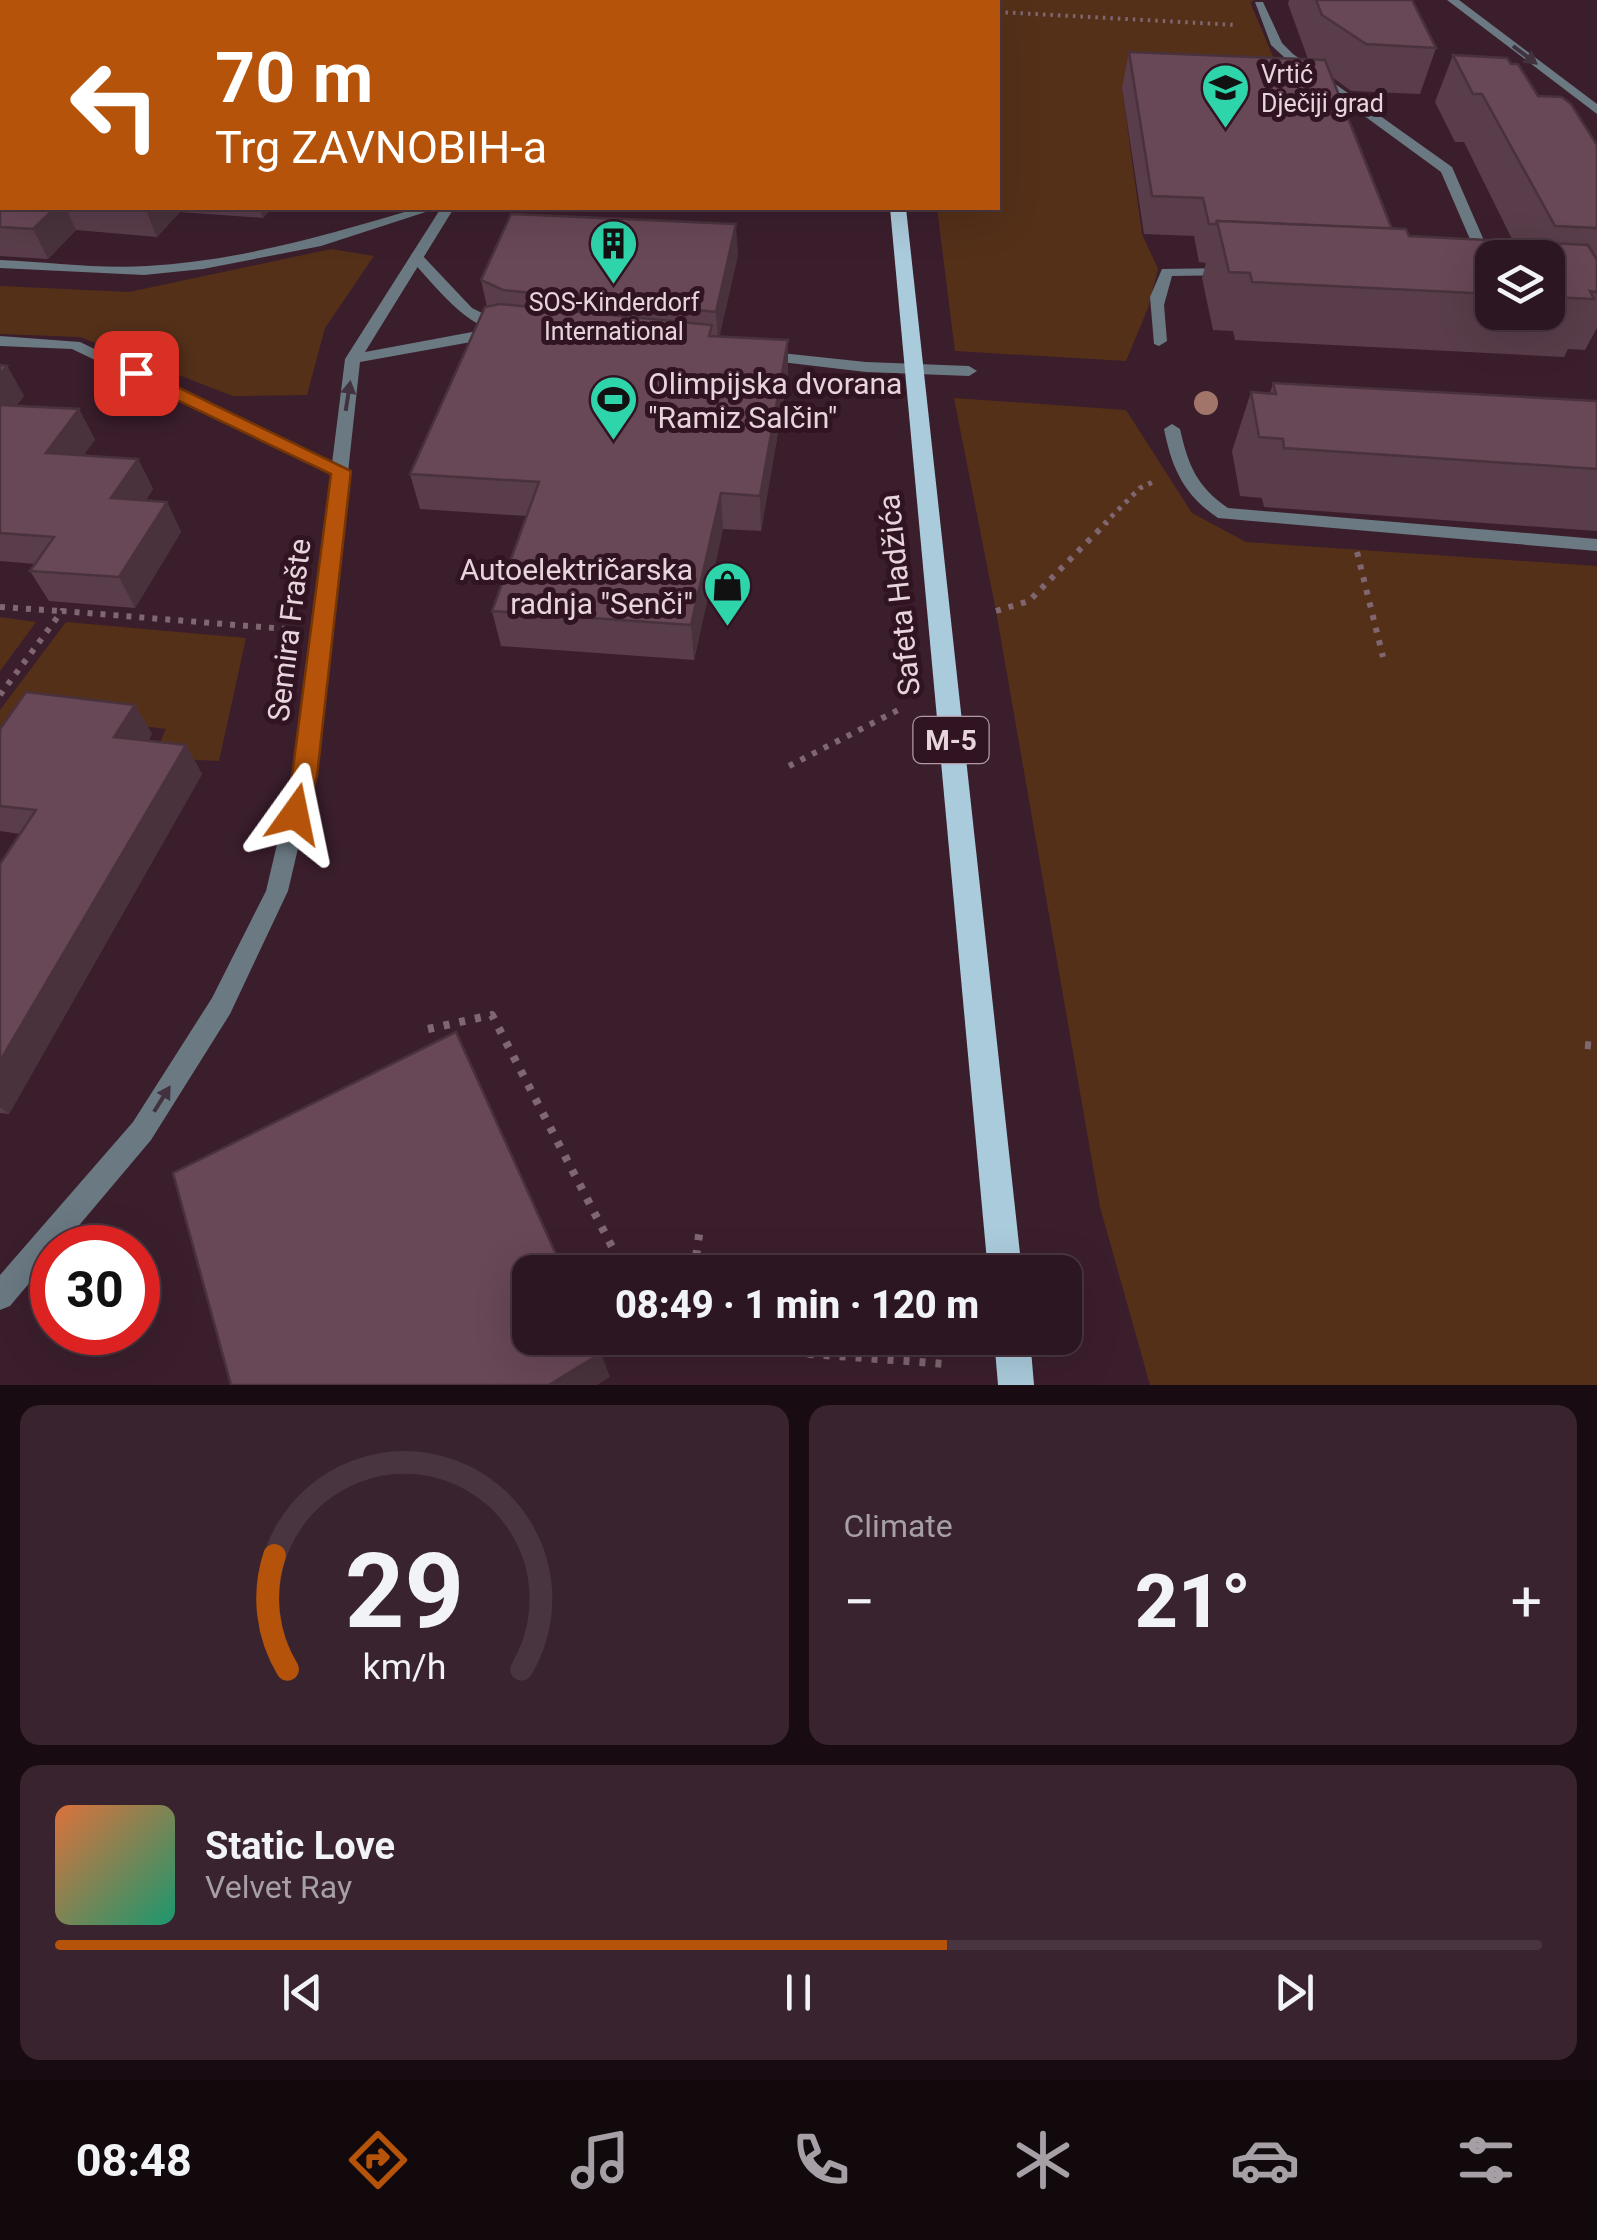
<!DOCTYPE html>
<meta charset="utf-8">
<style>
:root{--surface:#2c1621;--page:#38232e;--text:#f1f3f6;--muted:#a69fa5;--line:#48353f;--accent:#b45309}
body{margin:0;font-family:Roboto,sans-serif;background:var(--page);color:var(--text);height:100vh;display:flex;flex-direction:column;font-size:38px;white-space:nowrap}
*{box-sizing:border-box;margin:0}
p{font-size:32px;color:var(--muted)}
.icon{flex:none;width:55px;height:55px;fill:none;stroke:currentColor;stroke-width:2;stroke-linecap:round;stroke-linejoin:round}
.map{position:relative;height:1385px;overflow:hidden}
.details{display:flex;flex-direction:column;gap:20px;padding:20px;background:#180c12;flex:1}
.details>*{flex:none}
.guide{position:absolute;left:0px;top:0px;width:1000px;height:210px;box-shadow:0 10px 40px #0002,0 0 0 2px var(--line);background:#b45309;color:#fff;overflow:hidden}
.buttons{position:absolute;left:1475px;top:240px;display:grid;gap:20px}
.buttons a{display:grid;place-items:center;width:90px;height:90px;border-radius:20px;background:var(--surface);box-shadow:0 10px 40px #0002,0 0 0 2px var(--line);font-size:50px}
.speed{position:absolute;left:30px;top:1225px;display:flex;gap:20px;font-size:50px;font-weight:700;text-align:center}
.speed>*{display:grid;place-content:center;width:130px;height:130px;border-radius:50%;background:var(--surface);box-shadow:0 10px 40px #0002,0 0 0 2px var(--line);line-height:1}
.speed .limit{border:15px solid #d22;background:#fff;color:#111}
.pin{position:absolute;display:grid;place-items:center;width:85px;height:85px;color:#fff;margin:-42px;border-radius:20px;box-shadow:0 5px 15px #0006}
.me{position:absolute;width:110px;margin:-55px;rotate:12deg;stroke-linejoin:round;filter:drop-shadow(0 0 8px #0008)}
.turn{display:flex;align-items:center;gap:35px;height:210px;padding:0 50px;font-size:45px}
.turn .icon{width:130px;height:130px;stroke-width:2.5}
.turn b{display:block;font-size:70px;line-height:85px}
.big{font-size:75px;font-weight:800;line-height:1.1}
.details .widget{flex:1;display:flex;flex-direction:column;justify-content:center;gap:15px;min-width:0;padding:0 35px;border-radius:20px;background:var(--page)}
.details .dial{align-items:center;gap:0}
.dial svg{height:260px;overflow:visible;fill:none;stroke:var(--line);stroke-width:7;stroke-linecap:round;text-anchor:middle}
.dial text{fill:var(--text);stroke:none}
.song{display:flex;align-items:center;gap:30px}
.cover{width:120px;height:120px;border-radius:15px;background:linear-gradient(135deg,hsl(20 70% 55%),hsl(160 70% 35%))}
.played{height:10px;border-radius:5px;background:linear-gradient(90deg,var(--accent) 60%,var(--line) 60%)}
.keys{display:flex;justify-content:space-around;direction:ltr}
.heat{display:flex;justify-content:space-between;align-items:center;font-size:55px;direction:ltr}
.details .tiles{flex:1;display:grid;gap:20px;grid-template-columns:1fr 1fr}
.widget:last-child{grid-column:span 2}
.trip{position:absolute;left:512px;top:1255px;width:570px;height:100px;border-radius:20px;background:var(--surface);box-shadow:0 10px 40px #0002,0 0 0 2px var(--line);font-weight:800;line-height:100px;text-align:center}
.menu{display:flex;height:160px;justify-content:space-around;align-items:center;background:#12090d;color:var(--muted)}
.menu .icon{width:70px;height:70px}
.menu .selected{color:var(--accent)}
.menu b{font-size:45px;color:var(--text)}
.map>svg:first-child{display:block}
.green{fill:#543019}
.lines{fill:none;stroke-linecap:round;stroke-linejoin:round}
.path-far3{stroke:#7f6671;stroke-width:4;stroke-dasharray:2.5 5;stroke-linecap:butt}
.path-far2{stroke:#7f6671;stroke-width:5;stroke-dasharray:4 6;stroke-linecap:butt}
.path-far1{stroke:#7f6671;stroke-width:6;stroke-dasharray:5 8;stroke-linecap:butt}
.path{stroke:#7f6671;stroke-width:8;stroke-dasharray:6 10;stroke-linecap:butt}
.lane{fill:#6a7982;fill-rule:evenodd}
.street{fill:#6a7982;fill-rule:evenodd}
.primary{fill:#aacbdc;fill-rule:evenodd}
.tree{fill:#a2756a}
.wall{fill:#593d4a;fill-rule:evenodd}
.shaded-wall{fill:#49323c}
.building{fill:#684756;stroke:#49323c;stroke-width:2.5}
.oneway{fill:#42323f}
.route{fill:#b45309;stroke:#753606;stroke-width:2.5}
.labels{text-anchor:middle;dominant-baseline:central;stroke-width:10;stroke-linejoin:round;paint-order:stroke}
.far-poi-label{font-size:25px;fill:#e8d4dc;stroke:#311422;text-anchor:start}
.shield{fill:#311422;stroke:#b19aa4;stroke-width:2.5}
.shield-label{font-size:28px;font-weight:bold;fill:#e8d4dc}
.poi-label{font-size:30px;fill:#e8d4dc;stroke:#311422;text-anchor:start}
.street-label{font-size:30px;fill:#e8d4dc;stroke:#311422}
</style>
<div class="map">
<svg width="1597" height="1385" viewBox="0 0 1597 1385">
<rect width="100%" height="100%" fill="#3b1e2c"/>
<g class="green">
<path d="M910,0H1255L1250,2L1274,59L1315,96L1122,88L1142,234L1158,269L1148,308L1126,361L955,351L937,208H998V2Z"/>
<path d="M331,249L374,256L325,328L307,395L233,396L80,337L0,334V286L129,292Z"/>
<path d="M954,398L1126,410L1192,513L1246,542L1597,566V1385H1150L1100,1207L996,611Z"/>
<path d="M0,617L36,622L0,671Z"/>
<path d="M66,622L246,638L219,761L153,758L166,729L45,714L0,780V710Z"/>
</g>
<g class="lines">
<path class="path-far3" d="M998,12L1236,25"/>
<path class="path-far2" d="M1104,524L1140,488L1157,480"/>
<g class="path-far1">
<path d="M1357,552L1383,657"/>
<path d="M0,607L60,611"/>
<path d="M996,611L1029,601L1107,522"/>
<path d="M0,695L62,611L286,629"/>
<path d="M789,766L904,707"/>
</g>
<g class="path">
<path d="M428,1029L492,1015L625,1272"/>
<path d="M1585,1045L1597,1046"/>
<path d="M694,1272L700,1228"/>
<path d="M681,1338L729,1348L946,1364"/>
</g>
<g class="lane">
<path d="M1255,2H1263L1282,43L1293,54L1452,167L1492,259V278L1485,274L1441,172L1285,58L1271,45Z"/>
<path d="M418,208H438L321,246L203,269L144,275L0,268V260C48,262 99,269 147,266C240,261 330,234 418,208Z"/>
<path d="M411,254H421L472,308L506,325V331C470,334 434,284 411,260Z"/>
<path d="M1231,268L1238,272L1236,275L1172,276L1164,305L1167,341L1159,346L1154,344L1150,297L1162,269Z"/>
<path d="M0,336L80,342L350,471L347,475H335L72,349L0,346Z"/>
<path d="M1172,424L1180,429C1188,465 1197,487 1228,508L1597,539V551L1218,518C1184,495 1172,469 1164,429Z"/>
</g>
<g class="street">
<rect x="578" y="0" width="10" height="2"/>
<path d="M1447,0H1459L1597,104V114Z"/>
<path d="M441,208H454L365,352L499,327L507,332L499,337L360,362L315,776L288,891L230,1014L151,1140L60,1248H52V1256L10,1306L0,1310V1275L133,1122L212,998L266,891L293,776L345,359Z"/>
<path d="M761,351L866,362L969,366L977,371L969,376L866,372L756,359L753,356Z"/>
</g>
<g class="primary">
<path d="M872,0H886V2H873Z"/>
<path d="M890,208H906L1022,1272H988Z"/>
<path d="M994,1338H1030L1034,1385H998Z"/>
</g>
</g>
<circle class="tree" cx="1206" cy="403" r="12"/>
<g class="wall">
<path d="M1289,0H1316L1436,48L1420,94L1351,91L1332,77L1392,229L1409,236L1513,241L1464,142H1455L1435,102L1453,55L1511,64L1538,96L1597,145V328L1585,350L1568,349L1564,357L1235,340L1233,331L1213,330L1202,278L1206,263L1199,262L1194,236L1144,234L1122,88L1129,52L1308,59L1288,4ZM1492,258H1548V312H1492Z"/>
<path d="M0,177L2,208H272L263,218L180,212L157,237L76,230L48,259L0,256Z"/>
<path d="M738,255L719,337L788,340V375L761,531L723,529L694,660L501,646L492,611L527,516L420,509L410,474L487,307L481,280Z"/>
<path d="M0,365L7,366L24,396L16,406L79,409L95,440L83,455L138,459L153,489L145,501L167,502L181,532L135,608L49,601L30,571L35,564L0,561Z"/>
<path d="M1273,383L1597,401V531L1264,507L1262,498L1240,496L1232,451L1251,392L1270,393Z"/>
<path d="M135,705L152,734L148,741L186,745L202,774L9,1114L0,1113V864L20,834L0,831V729Z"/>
</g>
<g class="shaded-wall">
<path d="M512,0H536L534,2H510Z"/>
<path d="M55,208H66L76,230L48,259L33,229Z"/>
<path d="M145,208H178L180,212L157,237Z"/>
<path d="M259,208H272L263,218Z"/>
<path d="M736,224L738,255L718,343L716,312Z"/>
<path d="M788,340V375L761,531L760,496Z"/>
<path d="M7,366L24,396L0,425V374Z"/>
<path d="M79,409L95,440L63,483L46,453Z"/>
<path d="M138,459L153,489L127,529L111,498Z"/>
<path d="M721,493L723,529L694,660L691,625Z"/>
<path d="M167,502L181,532L135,608L119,577Z"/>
<path d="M135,705L152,734L132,765L114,737Z"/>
<path d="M186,745L202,774L9,1114L0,1107V1061Z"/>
<path d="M601,1353L610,1377L597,1385H549Z"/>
</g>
<g class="building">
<path d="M410,0H512L510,2H408Z"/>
<path d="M1316,0H1412L1436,48L1366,44L1322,15Z"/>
<path d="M1129,52L1325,60L1392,229L1217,221L1216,224H1209L1203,198L1152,196Z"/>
<path d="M1453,55L1507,58L1511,64H1518L1538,96L1562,97L1571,104L1597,145V228L1555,226L1482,94H1473Z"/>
<path d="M0,177H2V208H55L33,229L0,227Z"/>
<path d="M511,214L736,224L716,312L503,290L481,280Z"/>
<path d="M1217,221L1406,229L1409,236L1588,245L1597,260V292L1590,291L1594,299L1548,297V258H1492V294L1252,282L1250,273L1229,272Z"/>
<path d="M500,304L712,325L709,336L788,340L760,496L721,493L691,625L492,611L539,482L410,474L485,307Z"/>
<path d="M0,365L7,366L0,374Z"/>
<path d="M1273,383L1597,401V469L1284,448L1283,439L1259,437L1251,392L1276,394Z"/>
<path d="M0,405L79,409L46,453L138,459L111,498L167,502L119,577L30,571L54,537L0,533Z"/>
<path d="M26,692L135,705L114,737L186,745L0,1061V864L36,810L0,806V729Z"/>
<path d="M456,1032L564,1272H530V1338H593L601,1353L549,1385H231L173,1173Z"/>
</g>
<defs><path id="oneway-solid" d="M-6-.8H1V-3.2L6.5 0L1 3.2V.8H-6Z" transform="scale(2.5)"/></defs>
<g class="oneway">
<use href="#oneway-solid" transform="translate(1525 55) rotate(37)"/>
<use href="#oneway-solid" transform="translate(348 396) rotate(-81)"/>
<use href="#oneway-solid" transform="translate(162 1099) rotate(-58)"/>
</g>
<path class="route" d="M136,367L351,471L317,776L304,821H287L283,814L292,776L331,474L129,377V369Z"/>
<defs>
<symbol id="school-pin" viewBox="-11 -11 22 30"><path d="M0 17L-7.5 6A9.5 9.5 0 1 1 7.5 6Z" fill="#2ed4aa" stroke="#311422"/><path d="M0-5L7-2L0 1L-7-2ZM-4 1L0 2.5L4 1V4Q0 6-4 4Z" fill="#111"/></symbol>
<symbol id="building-pin" viewBox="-11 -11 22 30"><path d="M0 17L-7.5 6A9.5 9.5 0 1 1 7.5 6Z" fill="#2ed4aa" stroke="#311422"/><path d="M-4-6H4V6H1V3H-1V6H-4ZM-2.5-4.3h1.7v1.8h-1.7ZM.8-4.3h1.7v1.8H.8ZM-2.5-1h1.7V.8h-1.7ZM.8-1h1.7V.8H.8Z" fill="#111"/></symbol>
<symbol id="stadium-pin" viewBox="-11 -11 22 30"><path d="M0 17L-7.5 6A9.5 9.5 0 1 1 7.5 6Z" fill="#2ed4aa" stroke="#311422"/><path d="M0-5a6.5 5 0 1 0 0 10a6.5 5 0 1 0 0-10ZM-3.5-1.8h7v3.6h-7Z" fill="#111"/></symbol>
<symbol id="shop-pin" viewBox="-11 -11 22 30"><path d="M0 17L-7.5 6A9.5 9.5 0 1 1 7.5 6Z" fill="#2ed4aa" stroke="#311422"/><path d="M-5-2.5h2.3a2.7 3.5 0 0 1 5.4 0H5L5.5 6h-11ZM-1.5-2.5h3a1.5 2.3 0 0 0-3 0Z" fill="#111"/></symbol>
</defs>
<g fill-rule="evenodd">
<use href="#school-pin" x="1198" y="60" width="55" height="75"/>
<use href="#building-pin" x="586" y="216" width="55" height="75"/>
<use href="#stadium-pin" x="586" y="372" width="55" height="75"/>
<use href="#shop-pin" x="700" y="558" width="55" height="75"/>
</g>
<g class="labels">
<g class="far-poi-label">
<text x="1261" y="74">Vrtić<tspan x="1261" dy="29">Dječiji grad</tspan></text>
<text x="614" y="302" text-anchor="middle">SOS-Kinderdorf<tspan x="614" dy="29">International</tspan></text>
</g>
<rect class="shield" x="913.5" y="717" width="75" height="46" rx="8"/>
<g class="shield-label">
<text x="951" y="740">M-5</text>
</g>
<g class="poi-label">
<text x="648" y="383">Olimpijska dvorana<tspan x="648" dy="34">"Ramiz Salčin"</tspan></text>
<text x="693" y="569" text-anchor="end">Autoelektričarska<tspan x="693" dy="34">radnja "Senči"</tspan></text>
</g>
<g class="street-label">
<text transform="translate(899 595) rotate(-96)">Safeta Hadžića</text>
<text transform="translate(289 630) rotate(-83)">Semira Frašte</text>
</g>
</g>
</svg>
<div class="buttons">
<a><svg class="icon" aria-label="layers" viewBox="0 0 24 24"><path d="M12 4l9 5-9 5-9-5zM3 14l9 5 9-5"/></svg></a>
</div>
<div class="speed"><div class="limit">30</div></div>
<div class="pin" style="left:136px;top:373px;background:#d93025"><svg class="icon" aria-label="arrive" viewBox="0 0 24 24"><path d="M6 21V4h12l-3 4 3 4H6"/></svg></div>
<svg class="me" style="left:295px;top:814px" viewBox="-20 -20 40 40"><path d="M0-17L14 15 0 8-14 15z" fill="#b45309" stroke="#fff" stroke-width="4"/></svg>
<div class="trip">08:49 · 1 min · 120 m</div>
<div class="guide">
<div class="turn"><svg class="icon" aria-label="left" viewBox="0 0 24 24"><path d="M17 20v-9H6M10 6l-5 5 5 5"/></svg><div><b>70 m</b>Trg ZAVNOBIH-a</div></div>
</div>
</div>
<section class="details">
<div class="tiles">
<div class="widget dial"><svg viewBox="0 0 100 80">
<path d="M14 69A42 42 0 1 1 86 69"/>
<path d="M14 69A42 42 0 0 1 10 34" stroke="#b45309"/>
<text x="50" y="56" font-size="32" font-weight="700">29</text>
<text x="50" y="72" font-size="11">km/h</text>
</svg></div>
<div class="widget"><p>Climate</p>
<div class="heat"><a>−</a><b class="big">21°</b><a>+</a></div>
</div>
<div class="widget">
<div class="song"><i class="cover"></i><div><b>Static Love</b><p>Velvet Ray</p></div></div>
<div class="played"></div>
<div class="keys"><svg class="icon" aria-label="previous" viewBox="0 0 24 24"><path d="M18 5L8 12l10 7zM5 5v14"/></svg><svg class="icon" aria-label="pause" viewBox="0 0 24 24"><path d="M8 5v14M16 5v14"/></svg><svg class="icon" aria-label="next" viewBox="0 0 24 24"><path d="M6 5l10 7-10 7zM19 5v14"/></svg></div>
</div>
</div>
</section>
<nav class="menu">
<b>08:48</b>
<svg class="icon selected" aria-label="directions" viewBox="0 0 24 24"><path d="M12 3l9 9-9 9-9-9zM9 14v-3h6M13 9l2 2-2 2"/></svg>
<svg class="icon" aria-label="music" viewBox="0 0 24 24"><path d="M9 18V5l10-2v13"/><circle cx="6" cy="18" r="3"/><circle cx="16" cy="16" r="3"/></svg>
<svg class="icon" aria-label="phone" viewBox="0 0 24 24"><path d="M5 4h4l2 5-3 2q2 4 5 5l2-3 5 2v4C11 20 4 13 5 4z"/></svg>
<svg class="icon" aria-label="climate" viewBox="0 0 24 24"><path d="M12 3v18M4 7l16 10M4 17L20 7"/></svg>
<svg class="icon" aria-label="car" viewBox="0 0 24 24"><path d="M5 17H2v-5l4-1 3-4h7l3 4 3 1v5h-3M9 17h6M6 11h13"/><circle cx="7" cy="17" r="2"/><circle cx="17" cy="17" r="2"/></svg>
<svg class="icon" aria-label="filters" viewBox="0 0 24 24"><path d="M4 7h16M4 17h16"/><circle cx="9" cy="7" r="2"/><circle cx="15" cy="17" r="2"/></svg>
</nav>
